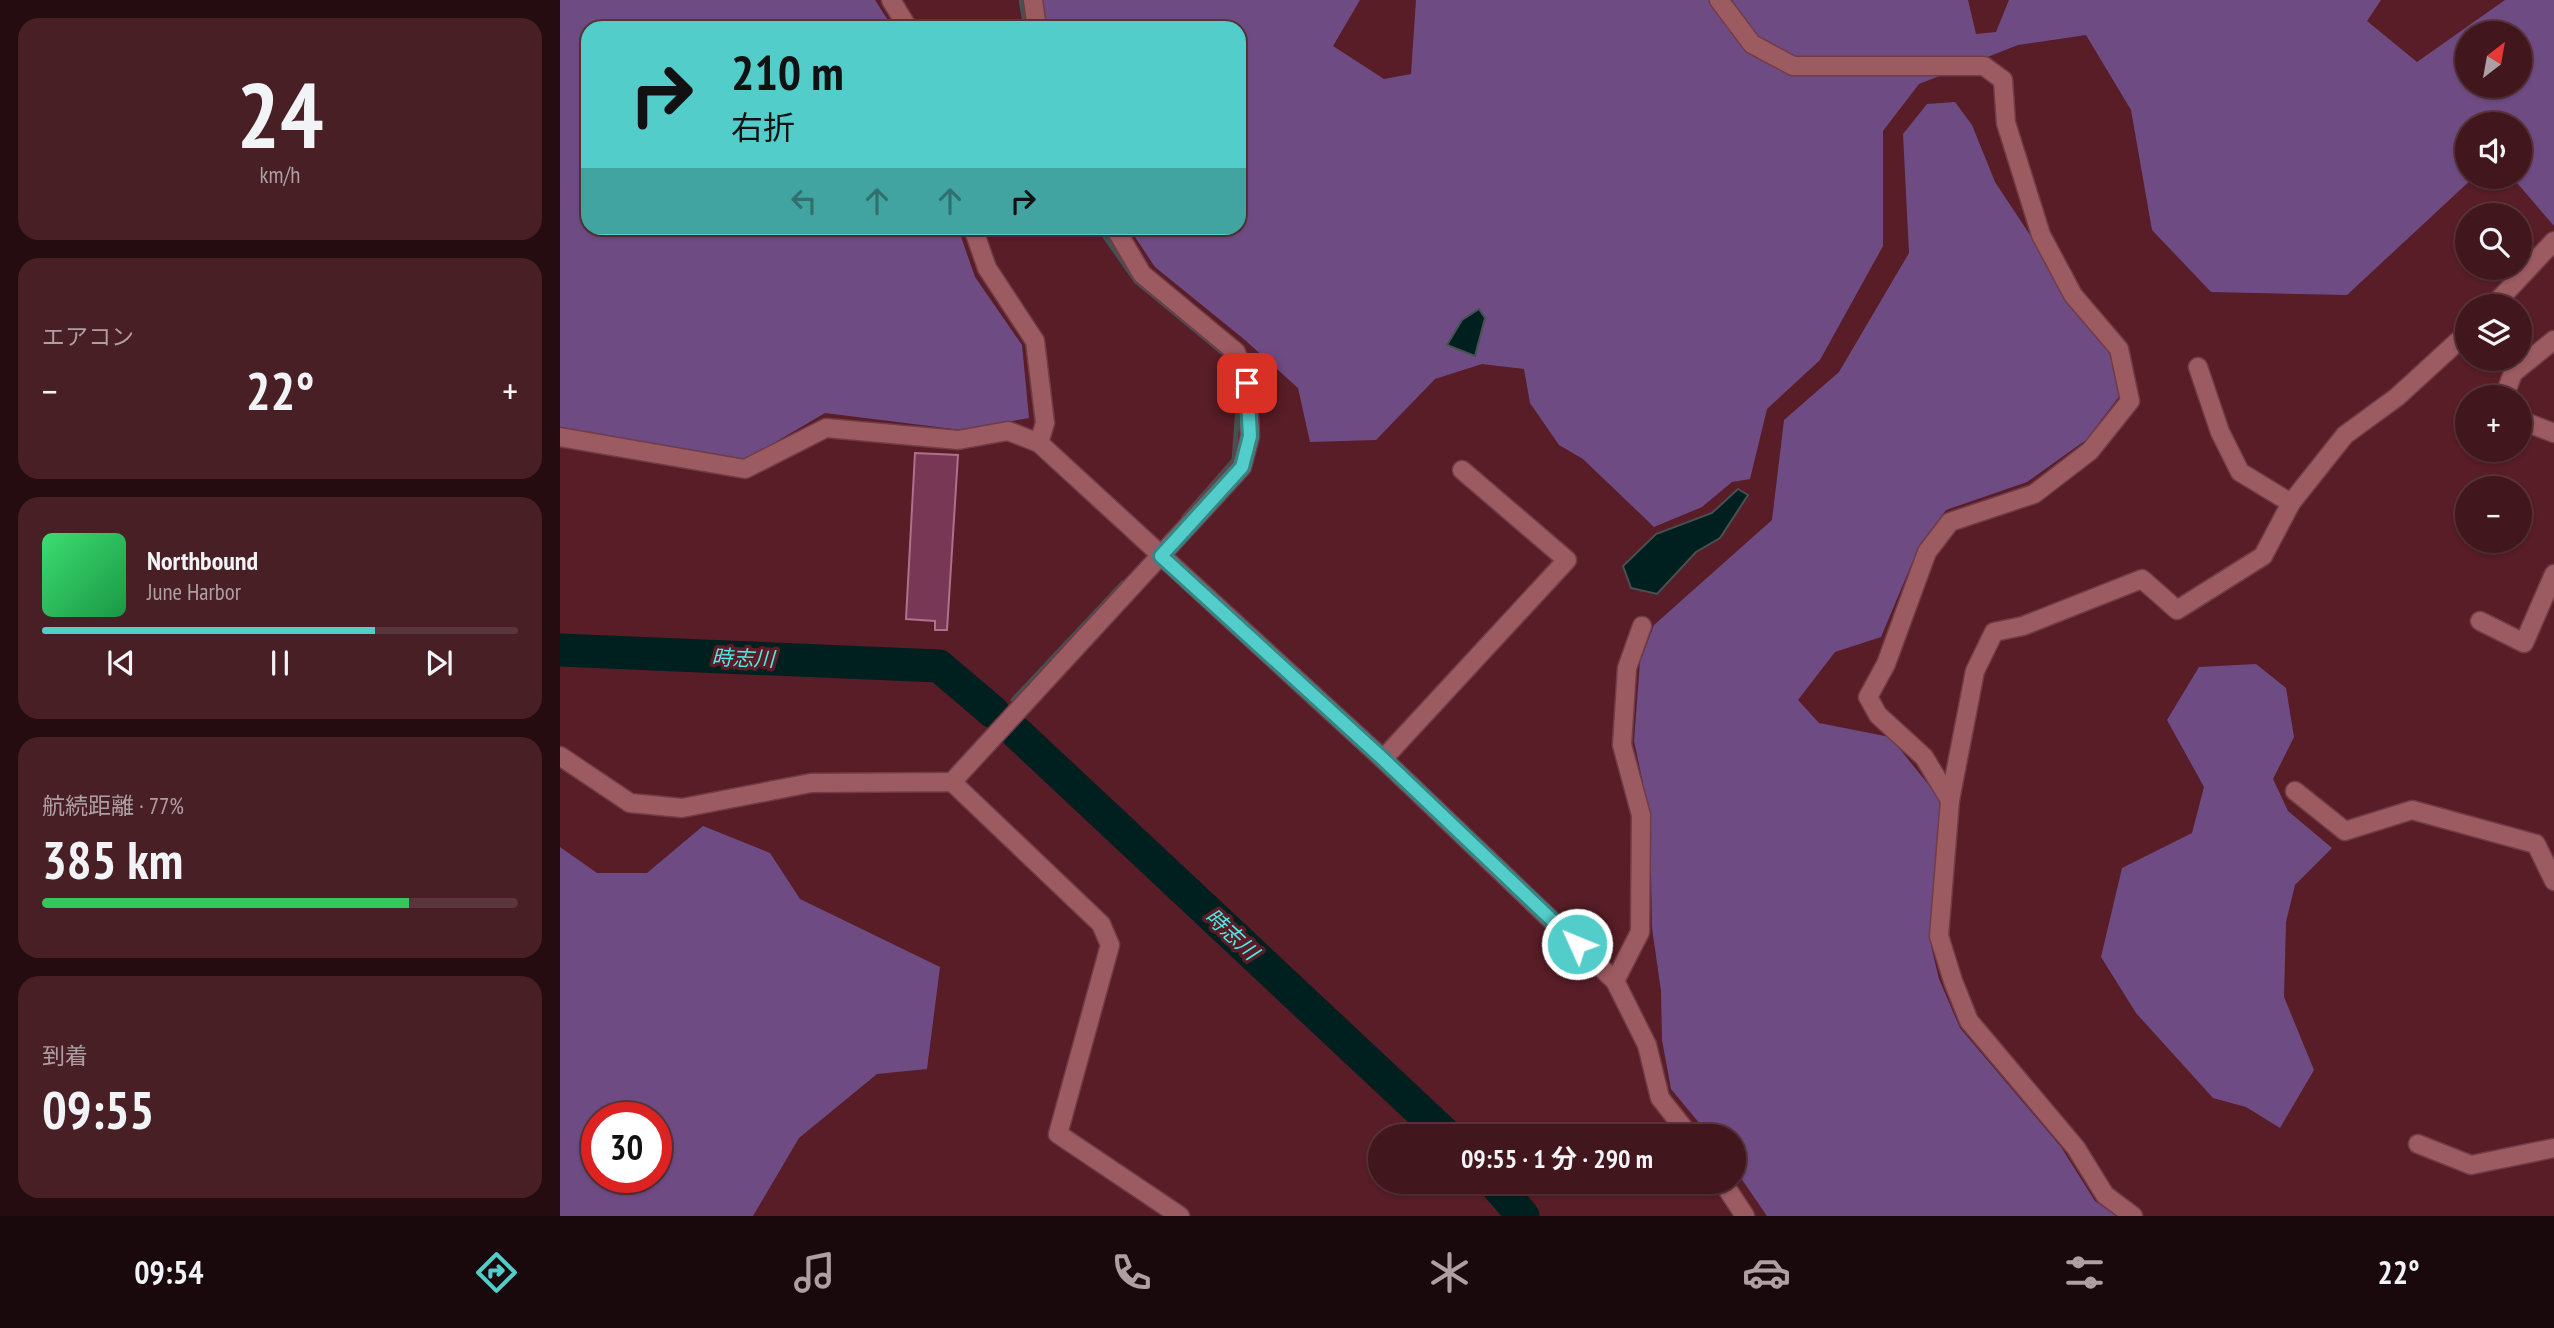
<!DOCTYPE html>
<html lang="ja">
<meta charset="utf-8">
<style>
:root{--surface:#42161d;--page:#491f26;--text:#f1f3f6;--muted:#ae9fa4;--line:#5a353b;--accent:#53cdca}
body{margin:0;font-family:"PT Sans Narrow","Noto Sans JP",sans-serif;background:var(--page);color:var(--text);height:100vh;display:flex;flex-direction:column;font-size:26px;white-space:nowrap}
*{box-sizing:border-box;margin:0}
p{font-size:23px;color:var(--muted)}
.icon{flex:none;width:38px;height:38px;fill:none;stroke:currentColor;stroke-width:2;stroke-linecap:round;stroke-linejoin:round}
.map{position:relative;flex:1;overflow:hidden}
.drawer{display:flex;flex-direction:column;gap:18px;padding:18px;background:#240c10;width:560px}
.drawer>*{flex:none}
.top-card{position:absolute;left:21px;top:21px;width:665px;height:214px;border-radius:21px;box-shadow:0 2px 5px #0004,0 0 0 2px var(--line);background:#53cdca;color:#111;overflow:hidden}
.needle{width:46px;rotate:31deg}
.buttons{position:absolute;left:1895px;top:21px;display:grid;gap:14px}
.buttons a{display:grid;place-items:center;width:77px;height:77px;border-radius:50%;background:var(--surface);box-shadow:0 2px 5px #0004,0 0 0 2px var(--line);font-size:35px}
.speed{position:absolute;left:21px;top:1102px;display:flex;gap:14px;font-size:35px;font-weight:700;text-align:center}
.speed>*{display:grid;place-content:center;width:91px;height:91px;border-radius:50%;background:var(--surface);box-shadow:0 2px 5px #0004,0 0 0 2px var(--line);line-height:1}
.speed .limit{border:10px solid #d22;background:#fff;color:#111}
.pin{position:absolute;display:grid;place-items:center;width:60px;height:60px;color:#fff;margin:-30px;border-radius:14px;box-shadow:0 4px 10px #0006}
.me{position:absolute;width:77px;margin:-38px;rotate:314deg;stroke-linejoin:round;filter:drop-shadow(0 0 5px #0008)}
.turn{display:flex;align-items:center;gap:24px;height:147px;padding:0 35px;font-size:32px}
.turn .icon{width:91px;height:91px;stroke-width:2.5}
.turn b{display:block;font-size:49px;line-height:60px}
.lanes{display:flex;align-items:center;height:66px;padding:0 35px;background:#0003;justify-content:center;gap:35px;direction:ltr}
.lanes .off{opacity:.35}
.big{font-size:52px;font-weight:700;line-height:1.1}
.drawer .tile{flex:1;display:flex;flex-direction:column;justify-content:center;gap:10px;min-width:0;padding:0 24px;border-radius:21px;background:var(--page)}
.drawer .dial{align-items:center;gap:0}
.dial b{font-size:91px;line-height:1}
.song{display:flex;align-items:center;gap:21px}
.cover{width:84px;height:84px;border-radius:10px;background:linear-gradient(135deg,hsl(140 70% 55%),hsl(140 70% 35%))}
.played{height:7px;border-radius:4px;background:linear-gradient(90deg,var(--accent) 70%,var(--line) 70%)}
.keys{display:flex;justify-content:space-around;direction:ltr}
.heat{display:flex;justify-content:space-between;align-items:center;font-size:38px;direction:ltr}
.charge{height:10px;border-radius:5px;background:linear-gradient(90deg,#34c759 77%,var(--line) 0)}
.trip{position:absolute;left:808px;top:1124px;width:378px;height:70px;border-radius:35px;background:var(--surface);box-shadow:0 2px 5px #0004,0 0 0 2px var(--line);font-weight:700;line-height:70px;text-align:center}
.menu{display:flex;height:112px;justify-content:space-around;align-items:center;background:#1a090c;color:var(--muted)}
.menu .icon{width:49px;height:49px}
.menu .on{color:var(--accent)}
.menu b{font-size:32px;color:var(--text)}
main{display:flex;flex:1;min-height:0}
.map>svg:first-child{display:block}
.forest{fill:#6f4b84;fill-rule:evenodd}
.water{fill:#001f1f;stroke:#475152;stroke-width:2}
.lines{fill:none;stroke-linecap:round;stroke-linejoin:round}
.stream{stroke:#475152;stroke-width:5}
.river{stroke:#001f1f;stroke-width:33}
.building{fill:#783755;stroke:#af708b;stroke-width:2}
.minor-casing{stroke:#703c48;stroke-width:21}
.minor{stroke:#9c5a61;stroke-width:18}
.route-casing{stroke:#368583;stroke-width:18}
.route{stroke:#53cdca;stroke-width:12}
.labels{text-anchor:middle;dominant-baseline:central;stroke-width:7;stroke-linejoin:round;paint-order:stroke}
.water-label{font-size:21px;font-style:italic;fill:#4febe7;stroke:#581d27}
</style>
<main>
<section class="drawer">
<div class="tile dial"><b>24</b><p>km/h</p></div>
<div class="tile"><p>エアコン</p>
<div class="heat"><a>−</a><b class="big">22°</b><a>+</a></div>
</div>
<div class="tile">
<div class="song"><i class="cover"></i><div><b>Northbound</b><p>June Harbor</p></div></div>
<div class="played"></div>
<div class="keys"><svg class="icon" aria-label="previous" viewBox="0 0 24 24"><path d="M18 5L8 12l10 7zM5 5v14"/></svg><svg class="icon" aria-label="pause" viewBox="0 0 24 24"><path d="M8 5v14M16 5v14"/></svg><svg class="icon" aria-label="next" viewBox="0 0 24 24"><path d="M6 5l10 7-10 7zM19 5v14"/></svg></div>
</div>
<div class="tile"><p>航続距離 · 77%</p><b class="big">385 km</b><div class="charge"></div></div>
<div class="tile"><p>到着</p><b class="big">09:55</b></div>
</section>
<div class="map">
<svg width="1994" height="1216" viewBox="0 0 1994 1216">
<rect width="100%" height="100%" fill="#581d27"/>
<g class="forest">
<path d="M0,0H315L333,28H28V228H398L415,277L462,345L469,418L401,430L265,413L183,461L0,430Z"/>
<path d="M483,0H800L773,46L824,79L851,74L856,0H1408L1416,34L1436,32L1449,0H1821L1807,21L1857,62L1945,0H1994V226L1952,177H1960V124H1908V177H1914L1787,295L1651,292L1592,230L1571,110L1526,35L1458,45L1359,84L1323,131V246L1260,360L1207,409L1190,479L1172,482L1142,507L1094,527L1023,459L999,445L970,403L964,369L922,364L875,379L816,440L750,442L738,388L685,340L595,267L569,228H679V28H487ZM1908,33H1960V86H1908Z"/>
<path d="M1395,102L1412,125L1435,182L1476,244L1503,295L1550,352L1561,394L1526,440L1467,482L1386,510L1360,544L1321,637L1275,652L1238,700L1259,723L1330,737L1381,800L1369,937L1379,979L1400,1028L1501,1147L1535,1201L1556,1216H1207L1174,1168V1136H1150L1111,1089L1102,1040L1101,991L1092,928L1090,816L1074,741L1080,662L1094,625L1212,520L1224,420L1279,372L1349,253L1343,134L1367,104Z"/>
<path d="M1696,664L1726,688L1734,737L1713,779L1728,811L1772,848L1735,885L1726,922L1724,997L1754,1070L1720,1128L1686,1107L1653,1098L1576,1013L1541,957L1562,868L1632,833L1644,787L1607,720L1639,667Z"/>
<path d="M143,826L210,853L240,899L380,967L367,1069L317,1074L239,1138L193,1216H0V847L37,873H87ZM37,1118H96V1178H37Z"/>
</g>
<g class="water">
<path d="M919,309L925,318L915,356L887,345L902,320Z"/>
<path d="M1178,489L1188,495L1160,538L1136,552L1097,594L1071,588L1063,566L1096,534L1152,513Z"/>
</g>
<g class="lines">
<g class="stream">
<path d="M461,0L466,28"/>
<path d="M539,228L576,281L668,357L679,394L674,460L624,517"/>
<path d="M453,700L563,583"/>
</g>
<g class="river">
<path d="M0,650L379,666L433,712"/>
<path d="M457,733L887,1136"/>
<path d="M933,1181L963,1216"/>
</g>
</g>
<path class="building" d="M355,453L398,455L387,630H375V621L346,619Z"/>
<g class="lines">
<defs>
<g id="minor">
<path d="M331,0L348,28"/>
<path d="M473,0L477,28"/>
<path d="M1159,0L1192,44L1233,66H1424L1443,80L1446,123L1481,235L1513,295L1559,349L1570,401L1530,451L1474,494L1390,522L1367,552L1326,664L1308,697L1318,715L1364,757L1390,800"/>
<path d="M413,228L427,268L475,341L485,423L479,443"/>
<path d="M1933,306L1994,241"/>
<path d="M1638,367L1660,432L1680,472L1731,503"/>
<path d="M1953,373L1994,340"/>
<path d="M1944,397L1953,373L1950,359"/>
<path d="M1960,420L1994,433"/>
<path d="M0,437L185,469L266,428L398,440L448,431L479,443L823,759L1055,981L1087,1045L1100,1098L1130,1136"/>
<path d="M1920,621L1964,643L1994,574"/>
<path d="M0,756L70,803L122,808L251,783L392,782L541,924L550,945L498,1134L620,1216"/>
<path d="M823,759L1007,560L902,470"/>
<path d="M392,782L682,467L690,436L687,383L676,352L582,274L555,228"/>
<path d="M1735,791L1785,831L1852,810L1976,844L1994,881"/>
<path d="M1055,981L1080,932L1081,815L1062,745L1067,668L1082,626"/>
<path d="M1858,1144L1911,1165L1994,1148"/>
<path d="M1162,1181L1185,1216"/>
<path d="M1573,1216L1545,1195L1516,1148L1409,1021L1393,981L1379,936L1390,800L1415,671L1434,632L1463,626L1582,579L1617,610L1703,556L1731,503L1785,435L1837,397L1908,332"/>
</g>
</defs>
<use href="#minor" class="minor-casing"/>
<use href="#minor" class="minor"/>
</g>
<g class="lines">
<defs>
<path id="route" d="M687,383L690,436L682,467L601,556L823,759L1017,944"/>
</defs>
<use href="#route" class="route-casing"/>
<use href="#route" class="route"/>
</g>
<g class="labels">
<g class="water-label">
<text transform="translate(183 658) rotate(2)">時志川</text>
<text transform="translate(672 934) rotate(43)">時志川</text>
</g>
</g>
</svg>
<div class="buttons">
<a><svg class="needle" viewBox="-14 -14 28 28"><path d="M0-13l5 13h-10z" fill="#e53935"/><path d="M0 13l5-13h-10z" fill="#ae9fa4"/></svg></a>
<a><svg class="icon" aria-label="sound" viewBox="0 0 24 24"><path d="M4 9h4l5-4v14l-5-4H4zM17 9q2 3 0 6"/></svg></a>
<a><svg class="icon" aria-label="search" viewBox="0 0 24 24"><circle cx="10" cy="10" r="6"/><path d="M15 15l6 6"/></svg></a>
<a><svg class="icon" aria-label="layers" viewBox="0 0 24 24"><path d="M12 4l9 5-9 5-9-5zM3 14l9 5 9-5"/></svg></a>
<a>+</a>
<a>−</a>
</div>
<div class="speed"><div class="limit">30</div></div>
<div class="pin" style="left:687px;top:383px;background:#d93025"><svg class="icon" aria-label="arrive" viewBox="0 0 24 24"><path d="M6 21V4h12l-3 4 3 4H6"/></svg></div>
<svg class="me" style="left:1017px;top:944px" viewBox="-20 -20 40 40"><circle r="17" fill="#53cdca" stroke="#fff" stroke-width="3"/><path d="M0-11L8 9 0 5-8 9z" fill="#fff"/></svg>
<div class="trip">09:55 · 1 分 · 290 m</div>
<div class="top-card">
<div class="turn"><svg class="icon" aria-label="right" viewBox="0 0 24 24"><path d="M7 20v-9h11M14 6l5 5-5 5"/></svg><div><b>210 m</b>右折</div></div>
<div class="lanes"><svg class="icon off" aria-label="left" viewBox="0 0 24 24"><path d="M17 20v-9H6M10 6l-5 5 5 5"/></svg><svg class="icon off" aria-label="ahead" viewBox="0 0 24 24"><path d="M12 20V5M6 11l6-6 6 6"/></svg><svg class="icon off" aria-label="ahead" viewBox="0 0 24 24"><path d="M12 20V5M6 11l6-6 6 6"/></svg><svg class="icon" aria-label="right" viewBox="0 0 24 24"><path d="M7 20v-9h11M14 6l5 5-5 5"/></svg></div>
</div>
</div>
</main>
<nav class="menu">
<b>09:54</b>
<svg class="icon on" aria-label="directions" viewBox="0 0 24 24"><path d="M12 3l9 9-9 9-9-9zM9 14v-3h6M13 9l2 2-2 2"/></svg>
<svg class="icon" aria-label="music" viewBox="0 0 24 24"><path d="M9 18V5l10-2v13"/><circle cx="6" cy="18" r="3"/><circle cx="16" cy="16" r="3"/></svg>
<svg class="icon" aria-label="phone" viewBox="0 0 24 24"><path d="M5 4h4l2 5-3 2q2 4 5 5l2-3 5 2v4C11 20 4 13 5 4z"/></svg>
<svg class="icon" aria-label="climate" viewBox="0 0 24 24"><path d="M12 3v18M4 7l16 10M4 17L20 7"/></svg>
<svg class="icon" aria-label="car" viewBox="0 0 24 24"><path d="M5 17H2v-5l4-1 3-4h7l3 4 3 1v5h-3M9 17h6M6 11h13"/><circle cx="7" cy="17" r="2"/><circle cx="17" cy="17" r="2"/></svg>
<svg class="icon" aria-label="filters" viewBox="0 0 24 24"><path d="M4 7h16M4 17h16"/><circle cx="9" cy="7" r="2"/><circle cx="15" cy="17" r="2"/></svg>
<b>22°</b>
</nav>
